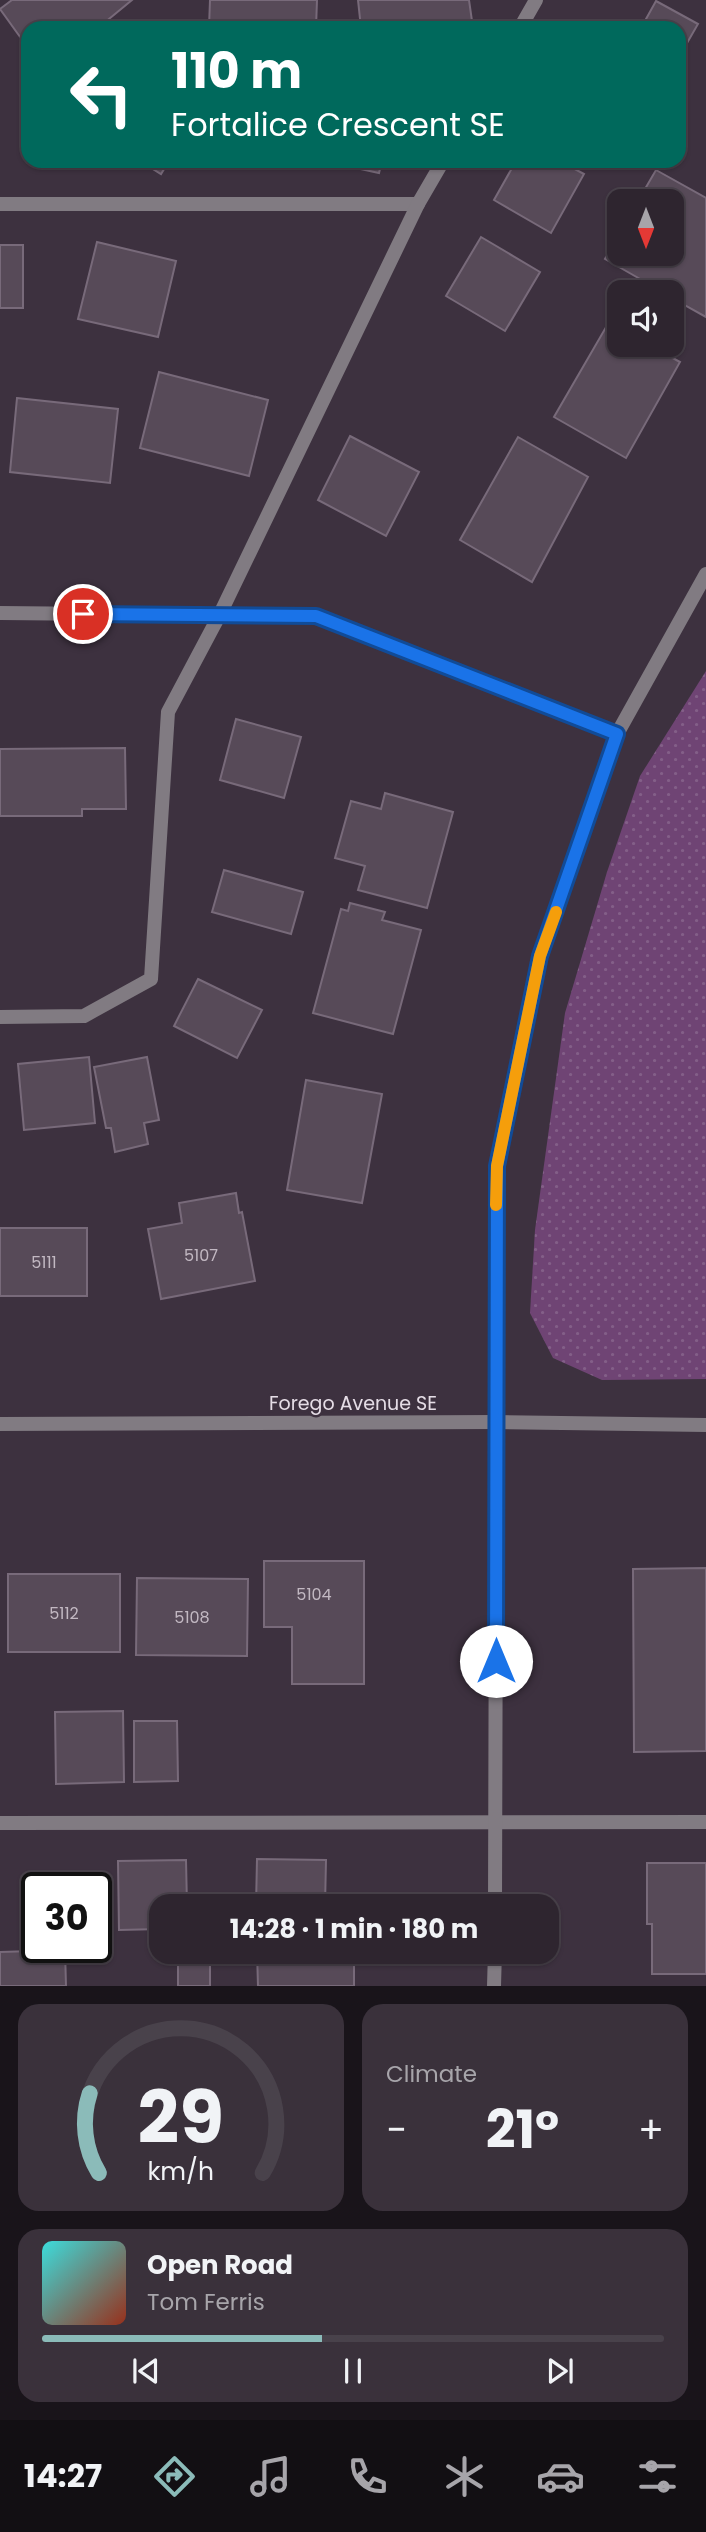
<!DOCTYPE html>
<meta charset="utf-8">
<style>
:root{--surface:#2e252f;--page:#3a313b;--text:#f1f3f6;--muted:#a7a5aa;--line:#49424b;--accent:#8bbbb9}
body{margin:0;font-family:Poppins,sans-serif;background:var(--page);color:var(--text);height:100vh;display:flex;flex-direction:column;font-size:26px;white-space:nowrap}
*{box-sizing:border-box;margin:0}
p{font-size:23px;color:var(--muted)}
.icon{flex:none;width:38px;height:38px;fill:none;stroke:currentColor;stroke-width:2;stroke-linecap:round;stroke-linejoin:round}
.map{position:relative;height:1986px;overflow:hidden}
.side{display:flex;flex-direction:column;gap:18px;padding:18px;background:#19141a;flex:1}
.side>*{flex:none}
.banner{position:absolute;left:21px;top:21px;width:665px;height:147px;border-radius:21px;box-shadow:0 2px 5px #0004,0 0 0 2px var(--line);background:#00695c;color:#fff;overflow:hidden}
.needle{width:46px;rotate:180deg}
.tools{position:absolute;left:607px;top:189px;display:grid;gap:14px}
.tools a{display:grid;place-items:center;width:77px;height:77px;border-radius:14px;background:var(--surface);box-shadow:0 2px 5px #0004,0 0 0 2px var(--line);font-size:35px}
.speed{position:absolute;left:21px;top:1872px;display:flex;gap:14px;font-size:35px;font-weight:700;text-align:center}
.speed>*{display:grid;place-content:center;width:91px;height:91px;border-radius:50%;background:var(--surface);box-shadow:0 2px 5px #0004,0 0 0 2px var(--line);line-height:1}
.speed .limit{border:4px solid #111;border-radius:10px;background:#fff;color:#111}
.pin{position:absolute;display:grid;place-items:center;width:60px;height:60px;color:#fff;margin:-30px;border:4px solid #fff;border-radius:50%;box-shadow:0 2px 7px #0007}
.me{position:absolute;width:77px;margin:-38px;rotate:0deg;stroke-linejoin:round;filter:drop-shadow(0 0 5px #0008)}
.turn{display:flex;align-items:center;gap:24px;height:147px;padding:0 35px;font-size:32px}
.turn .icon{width:91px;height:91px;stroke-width:2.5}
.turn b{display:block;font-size:49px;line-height:60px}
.big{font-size:52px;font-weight:700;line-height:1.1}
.side .card{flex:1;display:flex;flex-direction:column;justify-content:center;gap:10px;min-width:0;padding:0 24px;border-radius:21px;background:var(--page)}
.side .dial{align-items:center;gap:0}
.dial svg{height:182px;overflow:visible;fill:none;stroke:var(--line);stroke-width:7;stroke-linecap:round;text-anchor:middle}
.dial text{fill:var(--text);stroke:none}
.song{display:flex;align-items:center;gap:21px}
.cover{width:84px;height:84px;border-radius:10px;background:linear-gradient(135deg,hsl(180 70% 55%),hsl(10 70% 35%))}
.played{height:7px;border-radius:4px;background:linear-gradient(90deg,var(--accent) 45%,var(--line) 45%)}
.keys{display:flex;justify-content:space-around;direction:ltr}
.heat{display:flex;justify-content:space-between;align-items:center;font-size:38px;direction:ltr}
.side .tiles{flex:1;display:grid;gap:18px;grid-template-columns:1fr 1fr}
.card:last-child{grid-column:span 2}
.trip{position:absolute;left:149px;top:1894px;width:410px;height:70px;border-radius:21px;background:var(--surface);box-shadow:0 2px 5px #0004,0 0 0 2px var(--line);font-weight:700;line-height:70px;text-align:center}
.tabs{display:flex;height:112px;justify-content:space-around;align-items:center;background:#120f13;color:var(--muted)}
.tabs .icon{width:49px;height:49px}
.tabs .active{color:var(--accent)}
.tabs b{font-size:32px;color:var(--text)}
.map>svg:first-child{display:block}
.park{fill:url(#park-dots)}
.building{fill:#574a58;stroke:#786a7a;stroke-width:2}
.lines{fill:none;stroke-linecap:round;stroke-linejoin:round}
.lane{stroke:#817b82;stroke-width:14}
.street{stroke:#817b82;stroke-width:14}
.route-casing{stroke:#114b97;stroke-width:18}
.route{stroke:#1a73e8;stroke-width:12}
.slow{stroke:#f59e0b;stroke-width:12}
.labels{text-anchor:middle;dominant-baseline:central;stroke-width:5;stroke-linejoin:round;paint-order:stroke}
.number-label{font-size:16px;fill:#c2b8c2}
.street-label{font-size:19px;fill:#e5dde6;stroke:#3d313f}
</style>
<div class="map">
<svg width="706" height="1986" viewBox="0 0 706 1986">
<defs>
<pattern id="park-dots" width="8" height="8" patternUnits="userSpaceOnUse" patternTransform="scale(1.75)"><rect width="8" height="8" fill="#6f4474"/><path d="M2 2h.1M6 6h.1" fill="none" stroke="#835f88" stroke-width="1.8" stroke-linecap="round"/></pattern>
</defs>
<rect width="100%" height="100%" fill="#3d313f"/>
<path class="park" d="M706,671V1379L602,1380L553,1358L530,1313L535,1230L565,1013L607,872L640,776Z"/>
<g class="building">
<path d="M12,0H132L98,28H28V48L0,9Z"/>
<path d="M210,0H317L316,28H209Z"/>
<path d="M358,0H469L473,28H361Z"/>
<path d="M656,1L698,24L679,57V28H641Z"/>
<path d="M140,161H169L161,174Z"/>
<path d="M324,161H382L379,173Z"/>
<path d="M516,161H560L584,174L551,233L494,200Z"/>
<path d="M656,170L706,198V317L672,298V292H663L605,259L620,233V254H672V201H638Z"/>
<path d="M481,237L540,272L505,331L446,296Z"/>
<path d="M97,242L176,261L158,337L78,319Z"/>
<rect x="0" y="245" width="23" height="63"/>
<path d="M609,322L620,328V345H649L680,362L626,458L554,417Z"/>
<path d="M159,372L268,400L249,476L140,448Z"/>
<path d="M17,398L118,409L110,483L10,472Z"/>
<path d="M350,436L419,472L386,536L318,500Z"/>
<path d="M518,437L588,477L532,582L460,540Z"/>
<path d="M236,719L301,737L284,798L220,780Z"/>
<path d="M125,748L126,809H82V816H0V749Z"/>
<path d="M385,793L453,812L427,908L358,890L365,866L335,858L351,801L381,809Z"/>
<path d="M224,870L303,892L291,934L212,912Z"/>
<path d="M350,903L385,912L382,920L421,930L393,1034L313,1013L341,909L348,911Z"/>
<path d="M198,979L262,1010L237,1058L174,1026Z"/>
<path d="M89,1057L95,1123L24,1130L18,1064Z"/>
<path d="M147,1057L159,1120L144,1123L148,1144L115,1152L111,1128H106L94,1067Z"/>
<path d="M306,1080L382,1094L362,1203L287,1190Z"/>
<path d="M236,1193L239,1213L242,1212L255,1281L161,1299L148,1229L182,1223L179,1203Z"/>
<rect x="0" y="1228" width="87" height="68"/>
<path d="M264,1561H364V1684H292V1627H264Z"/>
<path d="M706,1568V1751L634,1752L633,1569Z"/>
<rect x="8" y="1574" width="112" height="78"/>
<path d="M137,1578L248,1579L247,1656L136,1655Z"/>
<path d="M123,1711L124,1782L56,1784L55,1712Z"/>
<path d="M134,1721H177L178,1781L134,1782Z"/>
<path d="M257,1859L326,1860L325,1906H256Z"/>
<path d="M186,1860L187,1906H161V1929L119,1930L118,1861Z"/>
<path d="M647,1863H706V1974H652V1924H647Z"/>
<path d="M65,1950L66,1986H0V1952Z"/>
<path d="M257,1951H354V1986H258Z"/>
<rect x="178" y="1957" width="32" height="29"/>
</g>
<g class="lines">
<g class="lane">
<path d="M520,28L536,0"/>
<path d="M0,204H418"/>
<path d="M0,1017L84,1016L151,979L168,712L220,614L418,204L443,161"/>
<path d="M0,1823L706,1822"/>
</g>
<g class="street">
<path d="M0,613L316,616L617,734"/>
<path d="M0,1424L496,1422L706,1425"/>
<path d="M495,1906L497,1165L540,955L617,734L706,574"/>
<path d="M494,1986L495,1951"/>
</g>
</g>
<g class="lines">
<defs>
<path id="route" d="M83,614L316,616L617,734L540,956L497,1166L496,1661"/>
</defs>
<use href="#route" class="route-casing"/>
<use href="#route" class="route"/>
<path class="slow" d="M496,1205L497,1166L540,956L556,912"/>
</g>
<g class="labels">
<g class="number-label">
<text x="201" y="1255">5107</text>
<text x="44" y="1262">5111</text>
<text x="314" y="1594">5104</text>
<text x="64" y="1613">5112</text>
<text x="192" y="1617">5108</text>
</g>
<g class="street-label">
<text x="353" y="1403">Forego Avenue SE</text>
</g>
</g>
</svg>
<div class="tools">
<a><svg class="needle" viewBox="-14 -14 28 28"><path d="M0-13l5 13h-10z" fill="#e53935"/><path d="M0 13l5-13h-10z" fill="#a7a5aa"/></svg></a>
<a><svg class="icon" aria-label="sound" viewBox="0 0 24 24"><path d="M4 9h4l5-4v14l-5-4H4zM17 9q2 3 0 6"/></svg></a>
</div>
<div class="speed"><div class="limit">30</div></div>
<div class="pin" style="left:83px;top:614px;background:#d93025"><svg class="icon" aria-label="arrive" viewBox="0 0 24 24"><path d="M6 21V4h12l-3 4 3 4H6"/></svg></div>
<svg class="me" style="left:496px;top:1661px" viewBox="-20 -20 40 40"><circle r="19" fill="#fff"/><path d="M0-13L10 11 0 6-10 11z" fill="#1a73e8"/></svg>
<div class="trip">14:28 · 1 min · 180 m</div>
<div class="banner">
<div class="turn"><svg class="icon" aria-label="left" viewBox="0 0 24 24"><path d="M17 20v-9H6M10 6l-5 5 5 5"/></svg><div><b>110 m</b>Fortalice Crescent SE</div></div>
</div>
</div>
<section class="side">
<div class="tiles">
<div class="card dial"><svg viewBox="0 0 100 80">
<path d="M14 69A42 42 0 1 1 86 69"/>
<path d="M14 69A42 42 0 0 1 10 34" stroke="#8bbbb9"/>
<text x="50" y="56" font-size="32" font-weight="700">29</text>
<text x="50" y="72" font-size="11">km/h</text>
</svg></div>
<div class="card"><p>Climate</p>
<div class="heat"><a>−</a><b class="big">21°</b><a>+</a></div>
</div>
<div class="card">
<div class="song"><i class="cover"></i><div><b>Open Road</b><p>Tom Ferris</p></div></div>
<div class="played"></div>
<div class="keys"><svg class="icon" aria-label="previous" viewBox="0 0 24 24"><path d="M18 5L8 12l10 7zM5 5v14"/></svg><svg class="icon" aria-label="pause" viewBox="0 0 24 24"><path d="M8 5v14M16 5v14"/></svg><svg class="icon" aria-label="next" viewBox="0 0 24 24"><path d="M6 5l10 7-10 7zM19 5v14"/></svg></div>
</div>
</div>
</section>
<nav class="tabs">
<b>14:27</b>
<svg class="icon active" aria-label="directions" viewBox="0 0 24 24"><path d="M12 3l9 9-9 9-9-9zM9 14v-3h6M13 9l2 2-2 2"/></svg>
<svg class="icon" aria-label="music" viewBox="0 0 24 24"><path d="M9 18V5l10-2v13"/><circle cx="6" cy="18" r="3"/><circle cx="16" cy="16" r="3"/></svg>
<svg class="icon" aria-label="phone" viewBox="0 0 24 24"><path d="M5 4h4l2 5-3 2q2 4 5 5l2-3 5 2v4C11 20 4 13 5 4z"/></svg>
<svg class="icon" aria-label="climate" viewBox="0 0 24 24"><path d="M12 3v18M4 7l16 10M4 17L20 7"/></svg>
<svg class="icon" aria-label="car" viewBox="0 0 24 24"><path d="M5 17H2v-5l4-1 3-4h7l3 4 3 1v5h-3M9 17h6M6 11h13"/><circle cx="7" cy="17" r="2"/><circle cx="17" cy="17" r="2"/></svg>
<svg class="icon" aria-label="filters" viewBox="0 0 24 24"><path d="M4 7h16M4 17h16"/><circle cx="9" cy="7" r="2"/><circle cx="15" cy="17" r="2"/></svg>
</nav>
